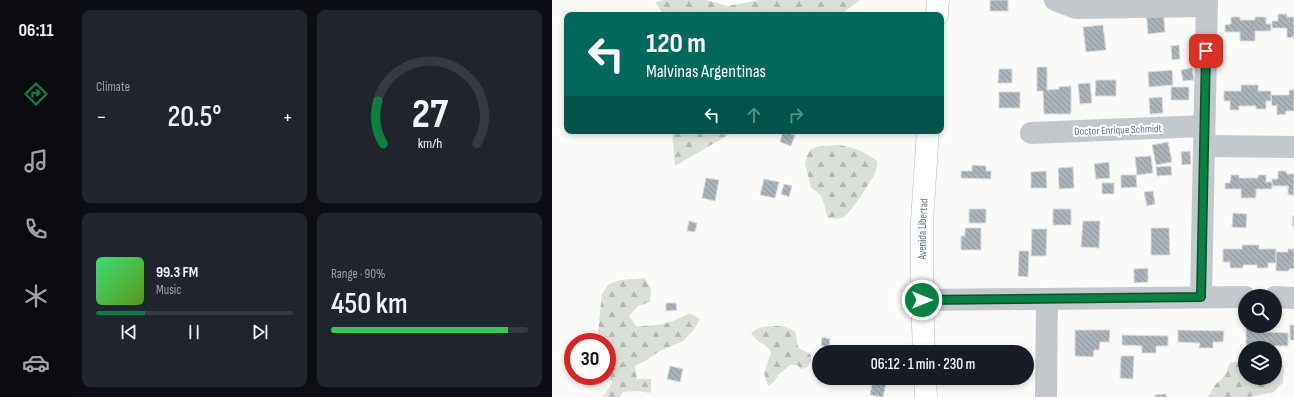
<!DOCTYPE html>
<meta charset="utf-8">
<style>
:root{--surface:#171b24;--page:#20242c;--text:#f1f3f6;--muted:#9ea1a6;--line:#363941;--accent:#0b8043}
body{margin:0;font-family:"Sofia Sans Condensed",sans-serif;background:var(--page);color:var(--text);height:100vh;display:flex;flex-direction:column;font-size:15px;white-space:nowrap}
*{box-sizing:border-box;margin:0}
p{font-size:13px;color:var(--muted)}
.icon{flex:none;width:22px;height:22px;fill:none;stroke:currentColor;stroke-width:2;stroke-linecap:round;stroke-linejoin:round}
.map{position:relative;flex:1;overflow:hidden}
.sheet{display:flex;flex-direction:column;gap:10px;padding:10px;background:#0d0f14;width:480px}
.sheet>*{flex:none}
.banner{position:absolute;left:12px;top:12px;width:380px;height:122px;border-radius:8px;box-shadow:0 2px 6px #0003;background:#00695c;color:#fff;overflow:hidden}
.controls{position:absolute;left:686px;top:289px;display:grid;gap:8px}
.controls a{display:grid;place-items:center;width:44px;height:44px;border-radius:50%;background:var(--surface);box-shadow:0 2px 6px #0003;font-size:20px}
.speed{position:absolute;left:12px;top:333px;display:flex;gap:8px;font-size:20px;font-weight:700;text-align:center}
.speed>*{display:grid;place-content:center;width:52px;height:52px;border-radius:50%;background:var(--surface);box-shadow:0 2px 6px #0003;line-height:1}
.speed .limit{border:6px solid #d22;background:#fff;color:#111}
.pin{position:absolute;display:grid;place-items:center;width:34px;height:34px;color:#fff;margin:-17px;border-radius:8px;box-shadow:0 2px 6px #0006}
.me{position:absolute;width:44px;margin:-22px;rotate:90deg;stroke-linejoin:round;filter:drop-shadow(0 0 3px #0008)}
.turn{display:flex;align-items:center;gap:14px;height:84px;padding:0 16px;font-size:18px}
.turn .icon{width:52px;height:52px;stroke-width:2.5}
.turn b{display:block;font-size:28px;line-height:34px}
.lanes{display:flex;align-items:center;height:38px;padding:0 16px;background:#0003;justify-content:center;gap:20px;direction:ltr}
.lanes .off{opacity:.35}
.big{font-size:30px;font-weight:600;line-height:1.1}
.sheet .widget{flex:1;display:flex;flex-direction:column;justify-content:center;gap:6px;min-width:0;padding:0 14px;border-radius:8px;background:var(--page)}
.sheet .dial{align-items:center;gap:0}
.dial svg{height:104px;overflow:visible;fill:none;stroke:var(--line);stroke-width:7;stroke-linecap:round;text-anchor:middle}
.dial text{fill:var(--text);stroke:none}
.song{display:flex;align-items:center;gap:12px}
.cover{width:48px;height:48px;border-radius:6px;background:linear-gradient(135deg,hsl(140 70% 55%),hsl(90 70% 35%))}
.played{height:4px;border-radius:2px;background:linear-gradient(90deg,var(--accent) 25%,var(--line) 25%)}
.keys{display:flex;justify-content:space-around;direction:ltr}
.heat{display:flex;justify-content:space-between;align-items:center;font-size:22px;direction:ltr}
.charge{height:6px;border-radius:3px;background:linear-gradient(90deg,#34c759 90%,var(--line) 0)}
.sheet .tiles{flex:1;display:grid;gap:10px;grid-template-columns:repeat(2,1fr)}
.trip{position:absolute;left:260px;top:345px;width:222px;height:40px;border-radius:20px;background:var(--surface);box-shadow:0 2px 6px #0003;font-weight:600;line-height:40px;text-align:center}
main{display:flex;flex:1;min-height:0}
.menu{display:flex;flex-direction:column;width:72px;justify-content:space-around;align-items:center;background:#090b0e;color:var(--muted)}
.menu .icon{width:28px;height:28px}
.menu .current{color:var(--accent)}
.menu b{font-size:18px;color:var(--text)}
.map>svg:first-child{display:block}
.forest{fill:url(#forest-firs)}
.building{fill:url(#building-back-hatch);stroke:#dcdcda}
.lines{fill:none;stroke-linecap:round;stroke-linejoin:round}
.major-casing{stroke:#b5babe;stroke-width:23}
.minor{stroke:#c3c8cc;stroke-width:22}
.major{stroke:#fff;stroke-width:22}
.route-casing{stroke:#07532c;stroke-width:10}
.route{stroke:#0b8043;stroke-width:7}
.labels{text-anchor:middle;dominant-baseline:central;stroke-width:4;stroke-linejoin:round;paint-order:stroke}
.street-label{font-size:11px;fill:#657683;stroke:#fff}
</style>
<main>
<nav class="menu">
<b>06:11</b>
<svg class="icon current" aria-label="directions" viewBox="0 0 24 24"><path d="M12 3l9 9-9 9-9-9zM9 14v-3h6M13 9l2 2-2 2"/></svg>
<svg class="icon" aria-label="music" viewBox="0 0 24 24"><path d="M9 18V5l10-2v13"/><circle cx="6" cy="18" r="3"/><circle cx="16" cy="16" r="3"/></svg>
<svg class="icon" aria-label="phone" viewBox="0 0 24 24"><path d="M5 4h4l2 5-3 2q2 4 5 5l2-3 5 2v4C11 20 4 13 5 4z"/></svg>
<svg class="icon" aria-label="climate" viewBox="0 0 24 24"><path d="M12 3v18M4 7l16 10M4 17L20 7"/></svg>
<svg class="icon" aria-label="car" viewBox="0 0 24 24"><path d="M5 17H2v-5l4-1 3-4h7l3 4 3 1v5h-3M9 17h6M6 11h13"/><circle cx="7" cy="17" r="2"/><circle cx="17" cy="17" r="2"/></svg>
</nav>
<section class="sheet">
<div class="tiles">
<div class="widget"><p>Climate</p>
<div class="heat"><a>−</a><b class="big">20.5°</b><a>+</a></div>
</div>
<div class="widget dial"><svg viewBox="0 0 100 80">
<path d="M14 69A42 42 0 1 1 86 69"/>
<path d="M14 69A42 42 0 0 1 10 36" stroke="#0b8043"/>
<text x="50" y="56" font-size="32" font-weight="700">27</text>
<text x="50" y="72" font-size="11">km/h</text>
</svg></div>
<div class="widget">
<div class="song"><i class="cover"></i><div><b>99.3 FM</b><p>Music</p></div></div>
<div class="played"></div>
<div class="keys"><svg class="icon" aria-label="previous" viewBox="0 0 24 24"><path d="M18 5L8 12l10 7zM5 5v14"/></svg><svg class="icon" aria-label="pause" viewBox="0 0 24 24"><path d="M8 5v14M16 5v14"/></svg><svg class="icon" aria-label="next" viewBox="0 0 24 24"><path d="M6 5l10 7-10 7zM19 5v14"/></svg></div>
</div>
<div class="widget"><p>Range · 90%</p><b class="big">450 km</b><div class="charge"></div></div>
</div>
</section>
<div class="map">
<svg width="742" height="397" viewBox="0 0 742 397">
<defs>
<pattern id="forest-firs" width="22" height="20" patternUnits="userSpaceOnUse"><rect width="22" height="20" fill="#dadfd7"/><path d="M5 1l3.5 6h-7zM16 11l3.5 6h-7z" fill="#b4b9b4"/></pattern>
<pattern id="building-back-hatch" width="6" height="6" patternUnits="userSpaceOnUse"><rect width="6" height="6" fill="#aab3b9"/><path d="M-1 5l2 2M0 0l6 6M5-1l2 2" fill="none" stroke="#8e969c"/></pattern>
</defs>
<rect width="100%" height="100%" fill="#fafaf8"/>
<g class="forest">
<path d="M113,0H154L176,6L208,0H308L288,15H112L103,2Z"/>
<path d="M120,131H183L123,166Z"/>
<path d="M285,145C299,146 314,152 325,161C325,163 326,165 325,167C323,177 300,211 292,217C287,219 282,219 276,218C271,205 274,196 259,188L253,163L255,156L258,150L264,147Z"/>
<path d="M93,278L99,289L98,302L86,306L77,316L84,326C105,326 119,324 137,313L148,319L141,331L131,341L106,352L95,360L83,366L85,379H99V393L85,391L71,392L67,397H51L60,383L55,364V342H48L46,333L50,294L57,284L69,280Z"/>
<path d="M230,326L243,331C245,336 244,344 247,348C249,350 256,352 259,355V361L255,367L249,369L245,365H238L226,375L222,382L216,386L212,373L219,352C213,342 204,343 199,333C208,325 218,326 230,326Z"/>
<path d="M723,358L728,359L732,370L731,382L722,392L697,397H656L663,385L673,375L678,363L693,360V378H723Z"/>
</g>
<g class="building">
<rect x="438" y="0" width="18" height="11"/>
<path d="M611,9L613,32L596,34L594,10Z"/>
<path d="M726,14H735V17H742V37L735,38V28H720V21H726Z"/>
<path d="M679,17H688V20H703V17H714V24H719V31H703V41H688V32H673V25L679,24Z"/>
<path d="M551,25L554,50L534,52L531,27Z"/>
<path d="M627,45L628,59L620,60L619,46Z"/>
<path d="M485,67H495V90L507,89V87L519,86V114H492L491,91H485Z"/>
<path d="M640,68L642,80L631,81L629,70Z"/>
<path d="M447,69H460V83H446Z"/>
<path d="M620,70L621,85L597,87L596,72Z"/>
<path d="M544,80H564V96H543Z"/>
<path d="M538,83L540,103L528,104L526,84Z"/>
<path d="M689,85H706V91H719V101H714V109H704V106H687V110H678V101H672V91H689Z"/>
<rect x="619" y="87" width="18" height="13"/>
<path d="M737,90H742V111H734V114L725,115V105L720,106L719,95H737Z"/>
<rect x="447" y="92" width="21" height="16"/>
<path d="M610,97L611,113L598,114L597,98Z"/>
<path d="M231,131L243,135L239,146L228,142Z"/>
<path d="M616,142L620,162L604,165L600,145Z"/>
<path d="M638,151L639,164L630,165L629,152Z"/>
<path d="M599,156L601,173L585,175L583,157Z"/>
<path d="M557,162L558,178L544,179L542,164Z"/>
<path d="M420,165L434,166V171H439V179L409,178V171H420Z"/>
<path d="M619,166L620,175L605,176L604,167Z"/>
<path d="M521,167L522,188L507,189L506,168Z"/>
<path d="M494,171L495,188H479V172Z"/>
<path d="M726,171H734L735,174H742V195H736V186H720V179H726Z"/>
<path d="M569,175H584L585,187L569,188Z"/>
<path d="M679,175H687V178H706V175H714V182H720V189H704V198H689V189H673V183H678Z"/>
<path d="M154,178L167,180L163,201L150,198Z"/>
<path d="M212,179L227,182L223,198L208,195Z"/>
<rect x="550" y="183" width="12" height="11"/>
<path d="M232,184L240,186L237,197L229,194Z"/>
<path d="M601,191L603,204L595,206L592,192Z"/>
<rect x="417" y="209" width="17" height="14"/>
<rect x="501" y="209" width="18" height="16"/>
<path d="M681,213L695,214L694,228L680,227Z"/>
<path d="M741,216H742V226H740Z"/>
<path d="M137,221L145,223L143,232L135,231Z"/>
<path d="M531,221H548L547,248L529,247Z"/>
<path d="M413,228H429V250H409V236H413Z"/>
<path d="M599,228H617L618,255H599Z"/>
<path d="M480,229H495L494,256H479Z"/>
<path d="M690,245H707V249H724V263H716V268H705V265H691V268H678V262H671V249H690Z"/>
<path d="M736,249H742V269H737V271H724V252H736Z"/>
<path d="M467,251H477L476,277L466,276Z"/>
<path d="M596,268V282L582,283V269Z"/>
<path d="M114,303H124L125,310L114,311Z"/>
<rect x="738" y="325" width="4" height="15"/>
<path d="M694,326H711V332L736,333V346H718V348H705V345H694Z"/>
<path d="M523,330H558L557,342H548L547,350H542L541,357L523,356Z"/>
<path d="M626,330L672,331L671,342H661V348H647L648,343L626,342Z"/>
<path d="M570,335L616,336V346H604V353H590V346L570,345Z"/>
<path d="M270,337L278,339L277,347L269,346Z"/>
<path d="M569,356H582L581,379L568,378Z"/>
<path d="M118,366L131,369L128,382L115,379Z"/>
<path d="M321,380L334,383L331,397L318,395Z"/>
<path d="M614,394L615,397H603V395Z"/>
</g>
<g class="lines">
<defs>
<g id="major">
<path d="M385,15L386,0"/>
<path id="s1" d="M372,352L370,300V221L376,131"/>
<path d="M373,378L374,397"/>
</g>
</defs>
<use href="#major" class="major-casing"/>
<g class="minor">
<path d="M503,0L524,8L655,6"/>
<path d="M479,133L652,126"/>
<path d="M652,146L742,147"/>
<path d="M649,297L655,0"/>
<path d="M723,297L742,298"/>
<path d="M370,300L693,297"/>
<path d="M494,397L495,299"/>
</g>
<use href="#major" class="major"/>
</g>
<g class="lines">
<defs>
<path id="route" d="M370,300L649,297L654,51"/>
</defs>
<use href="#route" class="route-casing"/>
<use href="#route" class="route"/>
</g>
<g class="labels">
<g class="street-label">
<text transform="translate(566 130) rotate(-2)">Doctor Enrique Schmidt</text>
<text stroke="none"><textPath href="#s1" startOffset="123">Avenida Libertad</textPath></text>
</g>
</g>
</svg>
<div class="controls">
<a><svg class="icon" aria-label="search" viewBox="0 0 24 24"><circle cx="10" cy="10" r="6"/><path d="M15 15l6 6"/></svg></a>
<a><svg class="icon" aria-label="layers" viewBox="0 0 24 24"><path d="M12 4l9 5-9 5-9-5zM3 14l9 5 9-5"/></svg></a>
</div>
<div class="speed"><div class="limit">30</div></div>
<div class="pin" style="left:654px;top:51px;background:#d93025"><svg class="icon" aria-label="arrive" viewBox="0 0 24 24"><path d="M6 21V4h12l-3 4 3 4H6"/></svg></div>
<svg class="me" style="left:370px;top:300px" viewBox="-20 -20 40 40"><circle r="17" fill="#0b8043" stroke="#fff" stroke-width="3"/><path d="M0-11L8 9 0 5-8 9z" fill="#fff"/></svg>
<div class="trip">06:12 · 1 min · 230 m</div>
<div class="banner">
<div class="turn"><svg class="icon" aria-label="left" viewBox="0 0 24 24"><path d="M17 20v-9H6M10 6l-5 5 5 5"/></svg><div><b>120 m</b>Malvinas Argentinas</div></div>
<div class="lanes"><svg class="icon" aria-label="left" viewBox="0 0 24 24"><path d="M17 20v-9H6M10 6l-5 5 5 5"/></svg><svg class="icon off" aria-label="ahead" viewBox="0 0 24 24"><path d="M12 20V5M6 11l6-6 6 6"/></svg><svg class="icon off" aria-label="right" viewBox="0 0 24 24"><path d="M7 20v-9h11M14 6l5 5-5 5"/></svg></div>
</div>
</div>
</main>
